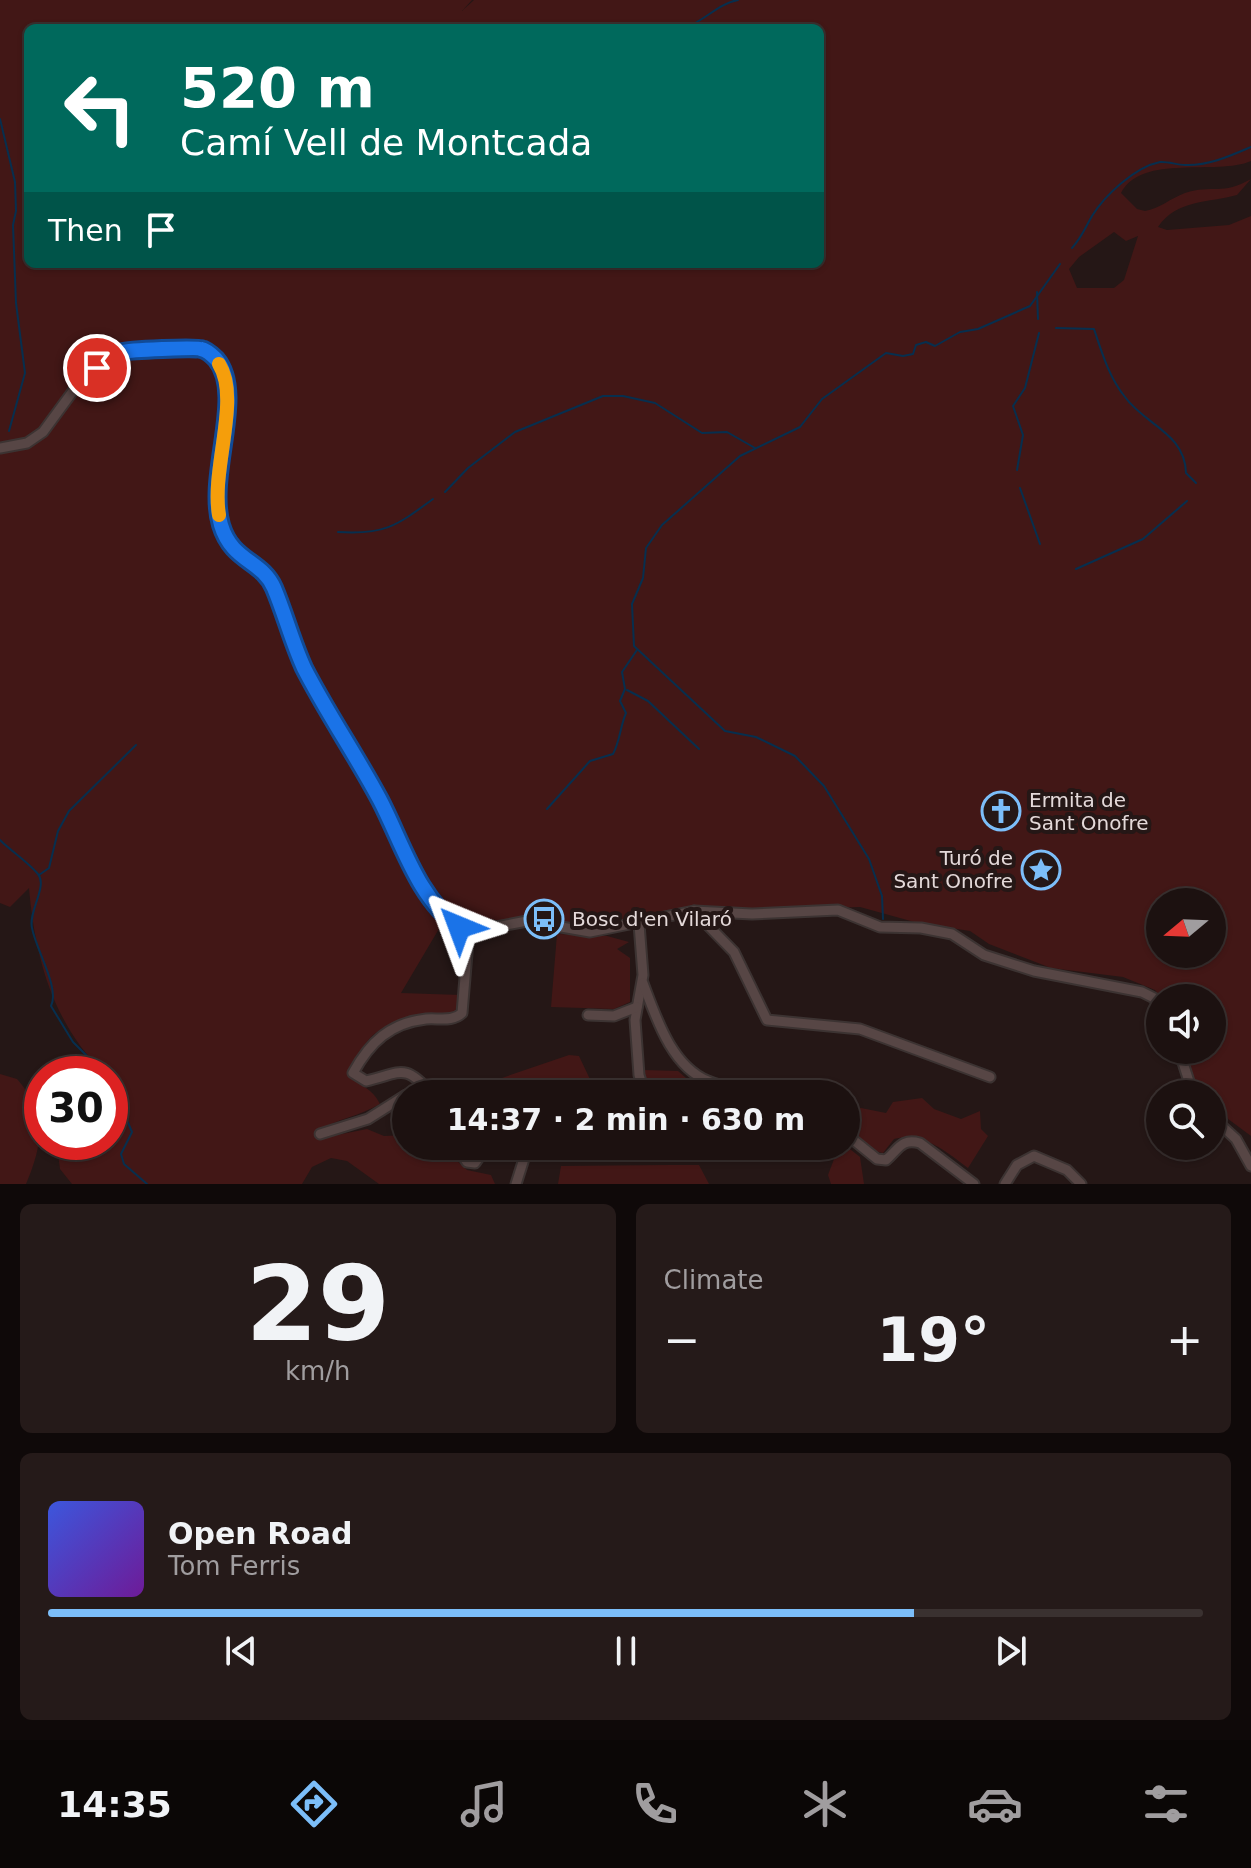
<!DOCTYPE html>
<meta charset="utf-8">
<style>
:root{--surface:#1c1110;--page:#251a19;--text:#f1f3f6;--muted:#a09d9f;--line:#3a3130;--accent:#7cbef9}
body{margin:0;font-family:"DejaVu Sans",sans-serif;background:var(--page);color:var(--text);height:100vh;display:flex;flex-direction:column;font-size:30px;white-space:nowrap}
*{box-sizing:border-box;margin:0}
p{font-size:26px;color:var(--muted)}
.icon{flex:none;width:44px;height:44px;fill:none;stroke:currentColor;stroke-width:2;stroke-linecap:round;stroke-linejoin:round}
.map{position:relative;height:1184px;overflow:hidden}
.sheet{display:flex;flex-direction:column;gap:20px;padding:20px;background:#0f0909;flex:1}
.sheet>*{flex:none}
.hud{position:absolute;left:24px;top:24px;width:800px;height:244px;border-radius:12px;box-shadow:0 2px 6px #0004,0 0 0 2px var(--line);background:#00695c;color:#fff;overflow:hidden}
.needle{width:52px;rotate:251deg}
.fabs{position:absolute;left:1146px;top:888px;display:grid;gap:16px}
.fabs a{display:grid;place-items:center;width:80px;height:80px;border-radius:50%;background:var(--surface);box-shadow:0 2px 6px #0004,0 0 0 2px var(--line);font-size:40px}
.speed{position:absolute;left:24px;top:1056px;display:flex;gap:16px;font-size:40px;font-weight:700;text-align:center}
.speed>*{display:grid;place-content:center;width:104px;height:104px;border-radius:50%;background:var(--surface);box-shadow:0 2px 6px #0004,0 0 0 2px var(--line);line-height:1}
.speed .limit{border:12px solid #d22;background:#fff;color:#111}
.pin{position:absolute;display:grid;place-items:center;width:68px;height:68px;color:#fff;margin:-34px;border:4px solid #fff;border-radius:50%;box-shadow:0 2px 8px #0007}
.me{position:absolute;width:88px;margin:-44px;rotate:316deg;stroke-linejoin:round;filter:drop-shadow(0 0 6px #0008)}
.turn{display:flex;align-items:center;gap:28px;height:168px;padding:0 24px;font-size:36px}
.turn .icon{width:104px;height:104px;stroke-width:2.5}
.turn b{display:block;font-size:56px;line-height:68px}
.then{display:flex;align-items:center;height:76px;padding:0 24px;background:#0003;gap:16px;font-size:30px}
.big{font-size:60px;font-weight:700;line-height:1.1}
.sheet .tile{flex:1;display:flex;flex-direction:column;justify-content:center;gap:12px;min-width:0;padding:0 28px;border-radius:12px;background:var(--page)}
.sheet .dial{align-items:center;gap:0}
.dial b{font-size:104px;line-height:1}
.song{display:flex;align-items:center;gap:24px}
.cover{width:96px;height:96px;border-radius:12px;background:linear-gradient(135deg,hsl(230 70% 55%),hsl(280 70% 35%))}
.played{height:8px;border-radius:4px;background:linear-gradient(90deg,var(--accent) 75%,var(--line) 75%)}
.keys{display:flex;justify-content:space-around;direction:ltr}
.heat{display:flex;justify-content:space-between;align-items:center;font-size:44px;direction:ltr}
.sheet .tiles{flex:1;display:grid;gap:20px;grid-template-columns:1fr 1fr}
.tile:last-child{grid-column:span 2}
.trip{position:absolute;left:392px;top:1080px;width:468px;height:80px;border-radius:40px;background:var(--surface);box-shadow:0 2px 6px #0004,0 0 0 2px var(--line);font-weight:700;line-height:80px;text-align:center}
.dock{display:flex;height:128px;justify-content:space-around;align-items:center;background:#0b0706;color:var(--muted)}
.dock .icon{width:56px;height:56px}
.dock .selected{color:var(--accent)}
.dock b{font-size:36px;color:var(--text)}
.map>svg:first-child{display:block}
.green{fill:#421716;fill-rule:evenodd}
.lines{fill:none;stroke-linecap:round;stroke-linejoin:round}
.stream{stroke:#072f4e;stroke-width:2}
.minor-casing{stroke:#3c3332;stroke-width:13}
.minor{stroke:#574645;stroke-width:9}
.route-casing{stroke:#114b97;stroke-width:20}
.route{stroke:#1a73e8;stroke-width:14}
.slow{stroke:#f59e0b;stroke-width:14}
.labels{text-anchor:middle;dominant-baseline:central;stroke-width:8;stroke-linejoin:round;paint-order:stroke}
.poi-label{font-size:20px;fill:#e4d9d9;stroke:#251716;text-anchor:start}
</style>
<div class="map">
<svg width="1251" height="1184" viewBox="0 0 1251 1184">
<rect width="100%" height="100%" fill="#251716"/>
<g class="green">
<path d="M0,0H472L462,11L474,0H1251V161C1217,176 1142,153 1121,193L1137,209L1145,211C1159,209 1171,198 1185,193C1213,184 1222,196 1251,179L1237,195C1209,203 1177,199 1158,227L1167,230L1229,225L1251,216V1136L1212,1107V1094H1200L1185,1055L1184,1050H1212V998H1161L1155,990L1123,977L1051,968L989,944L970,931L918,923L860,907L666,913L631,917L616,926L578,928L525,917L501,921L461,913L443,922L401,993L461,995L454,1014C429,1015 391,1018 372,1036C363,1045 357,1058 350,1069C355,1087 371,1085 380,1104C360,1116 337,1119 317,1131V1139L367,1129L384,1136L406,1135V1146H448L455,1159L467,1170L491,1175L495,1184H379L347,1161L331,1158L312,1167L302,1184H72L60,1169L58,1154L72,1142H110V1074H105C53,1024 35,958 29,888L10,907L0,903ZM28,28H820V264H28ZM1114,232L1126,241L1138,236L1124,280L1114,288H1077L1069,269L1079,257ZM1160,902H1212V954H1160Z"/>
<path d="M557,934L607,936L629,942L617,949L630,958V1002L614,1009L551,1007Z"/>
<path d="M569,1055L579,1056L597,1094H577L568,1085L546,1090L539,1081L514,1094H489L490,1082Z"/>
<path d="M643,1070L678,1071L704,1094H653Z"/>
<path d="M0,1074L17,1079C48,1114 43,1143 26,1184H0Z"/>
<path d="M922,1098L934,1109L961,1119L980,1111L981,1129L988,1136L968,1168C945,1151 924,1132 894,1139L883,1153L875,1151L846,1126V1105L886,1113L893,1102Z"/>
<path d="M839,1146H846L860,1157L864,1184H831L828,1175Z"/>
<path d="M668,1165H699L709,1184H558L561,1166Z"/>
</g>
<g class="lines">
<g class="stream">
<path d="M685,28C704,21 719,3 738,0"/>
<path d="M0,119L15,182L16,211L13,225L16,303L25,373L9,431"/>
<path d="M1072,248C1082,237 1085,228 1092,216C1105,195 1135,167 1160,162C1167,161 1177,165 1185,165C1208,166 1230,156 1251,147"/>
<path d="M1037,292L1038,319"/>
<path d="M1056,328L1094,329C1102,353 1109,377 1125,397C1145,425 1185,433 1186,473L1196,483"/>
<path d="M1017,470L1023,435L1013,406L1025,388L1039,333"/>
<path d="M1020,488L1040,544"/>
<path d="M445,492L468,468L515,432L603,396H623L655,403L702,433L727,432L755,448"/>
<path d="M338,532C385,535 396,526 433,499"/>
<path d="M1076,569L1143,539L1187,501"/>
<path d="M627,690L648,701L699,749"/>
<path d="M547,809L590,761L613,754C620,741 620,727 626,713L620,701L625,689L622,672L637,650"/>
<path d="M0,840C11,851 28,862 38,874C48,886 28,912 32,928C36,950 60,988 51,1006L73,1042L105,1074"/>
<path d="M39,875L49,868L58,831L69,811L136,745"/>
<path d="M883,919L882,896L869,859L824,786L795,756L756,737L725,731L634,646L632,604L643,578L646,548L662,525L740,456L800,427L822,399L886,353L903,356L913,354L916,345L926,342L935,346L960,332L978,329L1030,306L1060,264"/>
<path d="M110,1081L132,1132L121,1154L124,1164L147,1184"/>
</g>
<defs>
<g id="minor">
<path d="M0,448L27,443L43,432L76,387L125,351L202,349L216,359L230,389L216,489L220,524L227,541L236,555L258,568L273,586L306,670L375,791L418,878L438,908L459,927L480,930L527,921L590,932L694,911L752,914L838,910L880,927L921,928L952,934L984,955L1034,971L1142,992L1154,998L1160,1008"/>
<path d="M694,911L734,952L767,1020L860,1029L990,1077"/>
<path d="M639,924L643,975L635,1020L639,1075L645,1094"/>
<path d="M643,983C656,1017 671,1066 708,1081C724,1088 742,1089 758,1094"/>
<path d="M588,1015L614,1016L637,1007"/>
<path d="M1179,1050L1193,1094"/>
<path d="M432,1094C404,1062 401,1073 366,1081L353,1073C370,1042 390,1023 426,1019C439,1018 453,1022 462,1013L469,930"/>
<path d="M1212,1117L1236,1139L1251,1166"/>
<path d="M320,1134L368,1119L406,1095"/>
<path d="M846,1134L877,1159L886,1160C899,1149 901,1138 920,1143L974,1184"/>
<path d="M456,1146L467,1162L475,1163L487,1146"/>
<path d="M516,1184L528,1146"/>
<path d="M1005,1184L1017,1165L1034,1156L1067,1170L1081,1184"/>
</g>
</defs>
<use href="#minor" class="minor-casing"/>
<use href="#minor" class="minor"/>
</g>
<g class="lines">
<defs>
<path id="route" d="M97,368C105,362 113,354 123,352C128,350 197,347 201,349C207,350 212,355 216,359C246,394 206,475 221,525C232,562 262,560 274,588C285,614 292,642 304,668C327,713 356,755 380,800C402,842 418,899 459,927"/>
</defs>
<use href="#route" class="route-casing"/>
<use href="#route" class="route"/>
<path class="slow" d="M219,515C211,468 241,399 219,364"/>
</g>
<defs>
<symbol id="church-ring" viewBox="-11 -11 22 22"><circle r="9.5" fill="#251716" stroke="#7cbef9" stroke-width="1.5"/><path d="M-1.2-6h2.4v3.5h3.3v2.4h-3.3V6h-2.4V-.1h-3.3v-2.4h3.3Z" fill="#7cbef9"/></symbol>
<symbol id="sight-ring" viewBox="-11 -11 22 22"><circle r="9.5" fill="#251716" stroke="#7cbef9" stroke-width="1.5"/><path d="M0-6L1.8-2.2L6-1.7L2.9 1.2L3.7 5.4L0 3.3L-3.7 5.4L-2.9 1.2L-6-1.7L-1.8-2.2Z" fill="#7cbef9"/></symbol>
<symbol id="bus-ring" viewBox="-11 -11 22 22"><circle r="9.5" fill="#251716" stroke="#7cbef9" stroke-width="1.5"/><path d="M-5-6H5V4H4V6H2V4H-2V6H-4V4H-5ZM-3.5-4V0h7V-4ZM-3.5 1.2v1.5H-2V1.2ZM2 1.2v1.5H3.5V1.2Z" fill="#7cbef9"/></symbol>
</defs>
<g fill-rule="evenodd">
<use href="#church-ring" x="979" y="789" width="44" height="44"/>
<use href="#sight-ring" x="1019" y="848" width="44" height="44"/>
<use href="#bus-ring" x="522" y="897" width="44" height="44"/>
</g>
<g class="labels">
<g class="poi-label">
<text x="1029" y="800">Ermita de<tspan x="1029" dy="23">Sant Onofre</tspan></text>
<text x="1013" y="858" text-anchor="end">Turó de<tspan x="1013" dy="23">Sant Onofre</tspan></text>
<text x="572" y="919">Bosc d'en Vilaró</text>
</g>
</g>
</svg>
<div class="fabs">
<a><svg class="needle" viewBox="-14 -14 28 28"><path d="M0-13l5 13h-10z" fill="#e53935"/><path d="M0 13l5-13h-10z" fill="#a09d9f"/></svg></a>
<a><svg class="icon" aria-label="sound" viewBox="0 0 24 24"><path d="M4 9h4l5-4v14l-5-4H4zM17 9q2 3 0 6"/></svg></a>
<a><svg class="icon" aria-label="search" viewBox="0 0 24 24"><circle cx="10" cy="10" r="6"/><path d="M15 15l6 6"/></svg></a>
</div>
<div class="speed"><div class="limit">30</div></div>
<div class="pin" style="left:97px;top:368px;background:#d93025"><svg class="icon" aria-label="arrive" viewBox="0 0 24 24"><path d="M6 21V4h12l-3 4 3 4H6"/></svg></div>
<svg class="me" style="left:459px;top:927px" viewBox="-20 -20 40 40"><path d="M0-17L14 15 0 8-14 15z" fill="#1a73e8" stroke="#fff" stroke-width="4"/></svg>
<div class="trip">14:37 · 2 min · 630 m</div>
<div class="hud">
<div class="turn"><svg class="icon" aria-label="left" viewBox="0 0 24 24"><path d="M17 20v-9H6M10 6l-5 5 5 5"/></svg><div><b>520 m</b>Camí Vell de Montcada</div></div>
<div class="then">Then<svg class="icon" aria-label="arrive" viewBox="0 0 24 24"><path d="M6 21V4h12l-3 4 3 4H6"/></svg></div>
</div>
</div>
<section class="sheet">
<div class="tiles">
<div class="tile dial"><b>29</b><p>km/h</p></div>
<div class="tile"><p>Climate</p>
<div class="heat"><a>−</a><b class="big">19°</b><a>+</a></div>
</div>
<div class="tile">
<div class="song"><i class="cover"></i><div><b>Open Road</b><p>Tom Ferris</p></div></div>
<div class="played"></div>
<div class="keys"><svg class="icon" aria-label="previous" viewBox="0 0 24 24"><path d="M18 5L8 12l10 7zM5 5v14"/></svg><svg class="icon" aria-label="pause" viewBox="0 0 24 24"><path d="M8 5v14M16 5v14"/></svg><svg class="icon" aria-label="next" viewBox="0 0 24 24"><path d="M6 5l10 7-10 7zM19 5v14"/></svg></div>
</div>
</div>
</section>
<nav class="dock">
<b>14:35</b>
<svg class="icon selected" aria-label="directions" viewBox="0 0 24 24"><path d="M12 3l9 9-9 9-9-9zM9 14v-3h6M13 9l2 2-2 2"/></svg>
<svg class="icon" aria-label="music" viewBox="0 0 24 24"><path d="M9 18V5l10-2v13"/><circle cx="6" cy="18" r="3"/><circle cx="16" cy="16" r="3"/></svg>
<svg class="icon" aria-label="phone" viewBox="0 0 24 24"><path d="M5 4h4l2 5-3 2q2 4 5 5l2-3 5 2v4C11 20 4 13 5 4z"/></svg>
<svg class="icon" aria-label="climate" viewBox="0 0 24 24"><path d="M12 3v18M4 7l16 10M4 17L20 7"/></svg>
<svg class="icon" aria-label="car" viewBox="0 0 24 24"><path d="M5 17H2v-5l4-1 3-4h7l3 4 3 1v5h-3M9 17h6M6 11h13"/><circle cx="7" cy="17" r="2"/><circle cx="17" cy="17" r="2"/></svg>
<svg class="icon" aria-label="filters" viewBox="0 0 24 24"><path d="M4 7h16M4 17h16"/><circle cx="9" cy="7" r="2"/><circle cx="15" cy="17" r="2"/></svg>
</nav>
